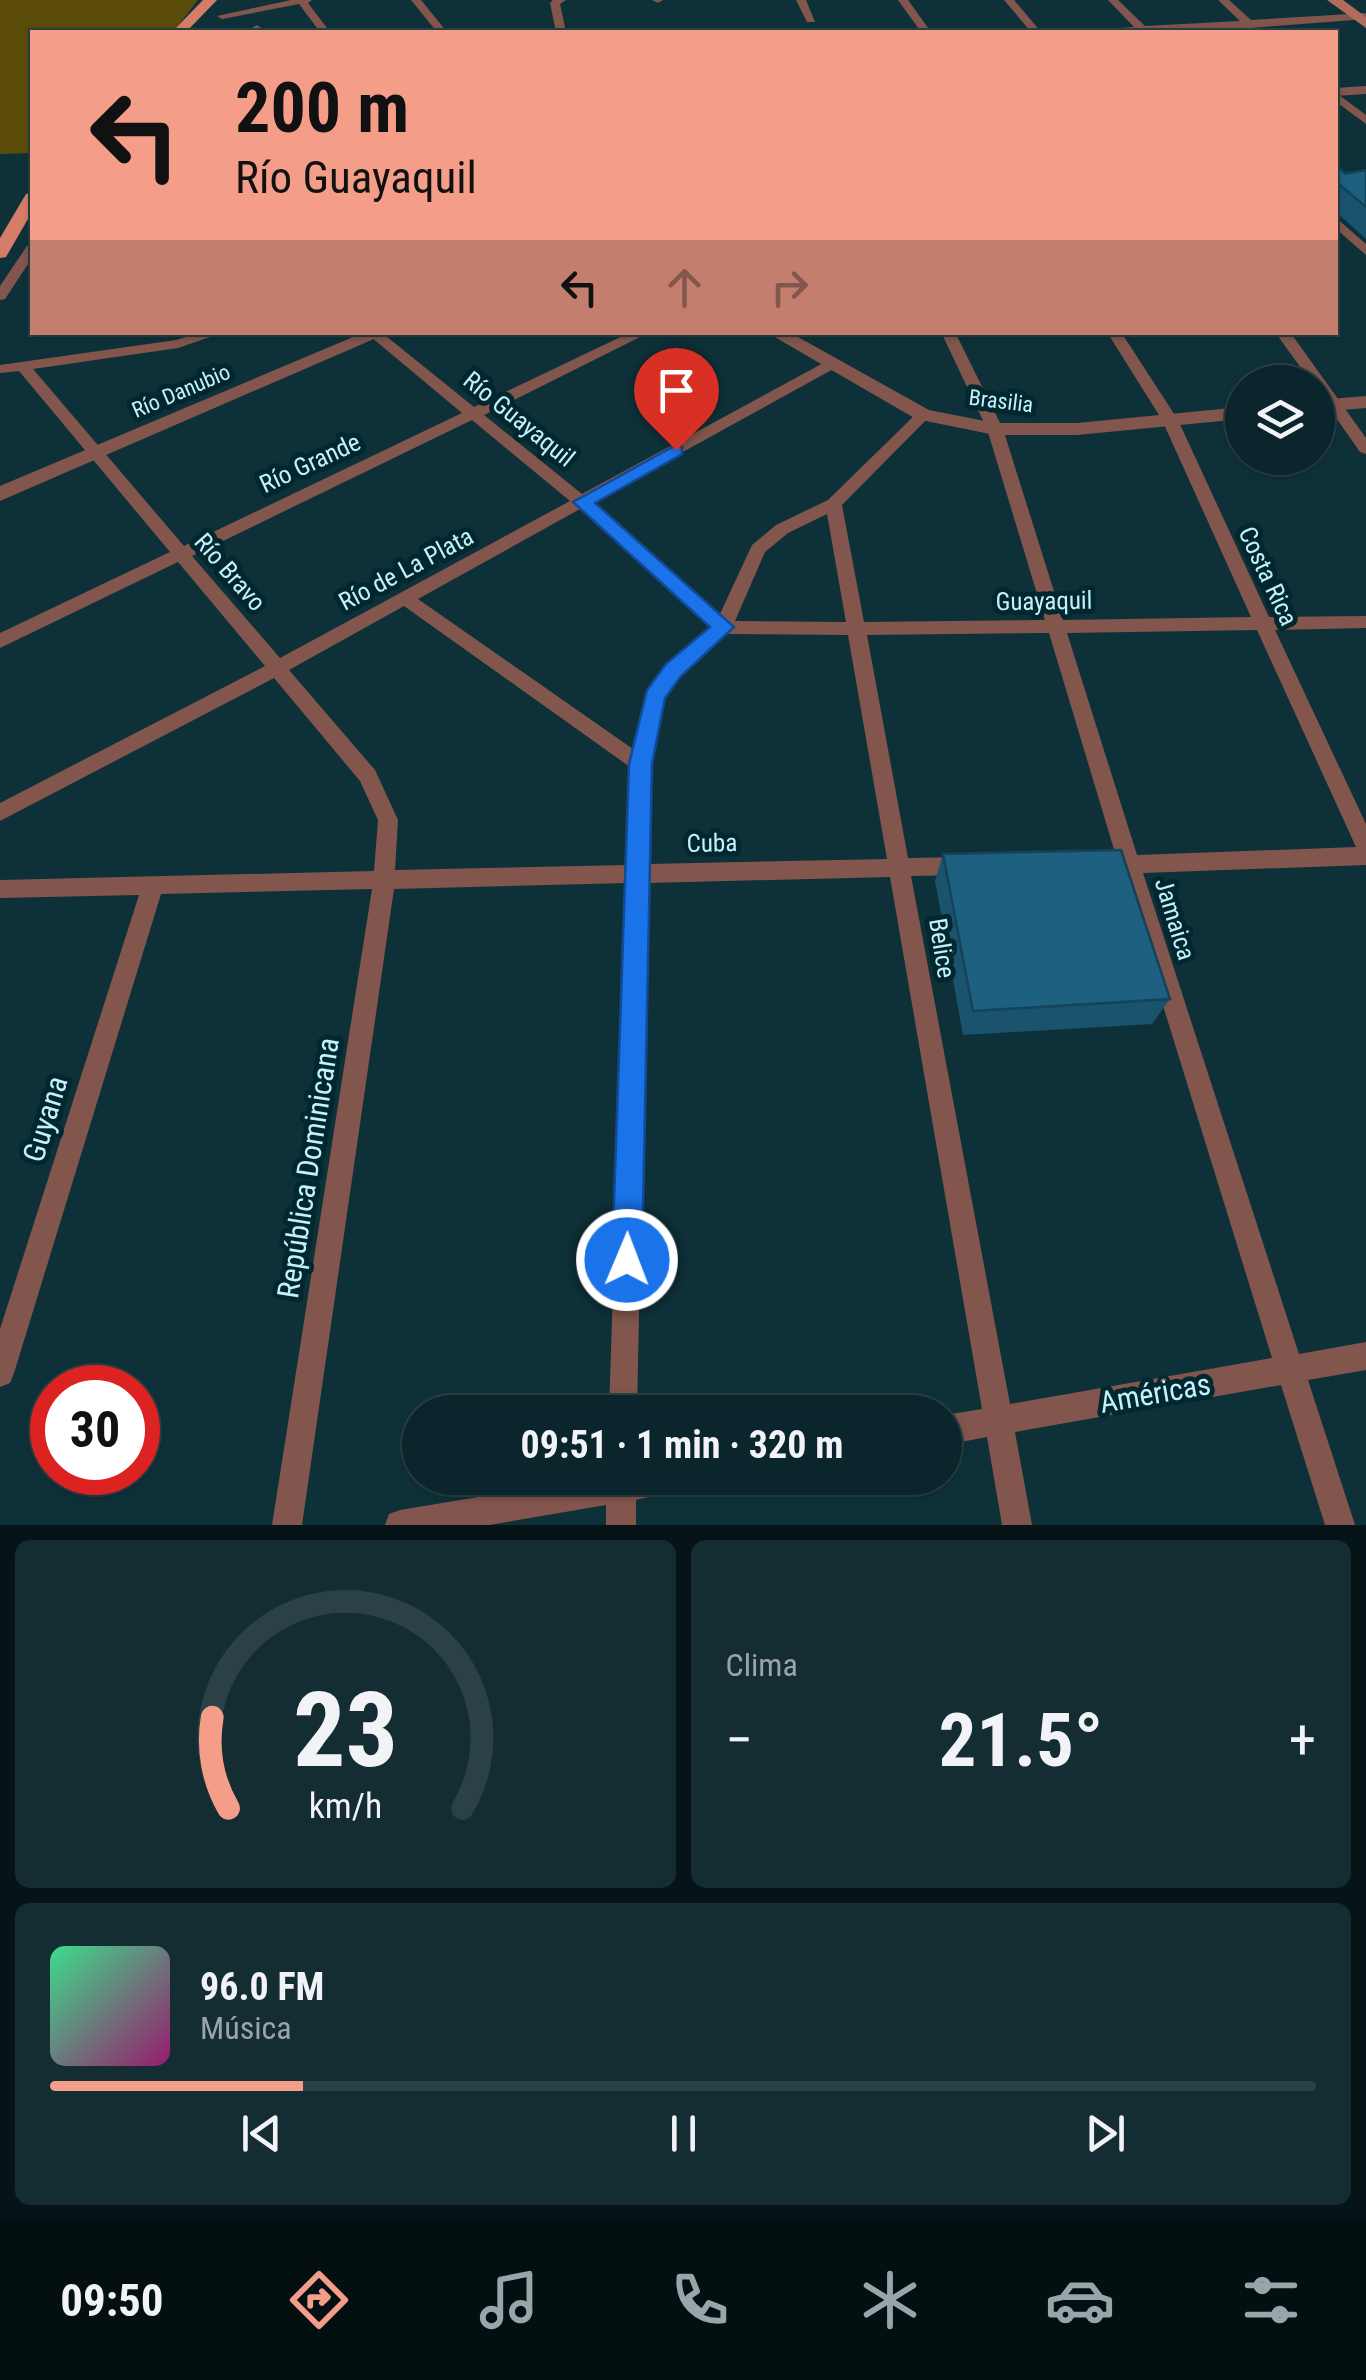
<!DOCTYPE html>
<html lang="es">
<meta charset="utf-8">
<style>
:root{--surface:#0a252b;--page:#132d33;--text:#f1f3f6;--muted:#99a5a9;--line:#2a4247;--accent:#f49e8a}
body{margin:0;font-family:"Roboto Condensed",sans-serif;background:var(--page);color:var(--text);height:100vh;display:flex;flex-direction:column;font-size:38px;white-space:nowrap}
*{box-sizing:border-box;margin:0}
p{font-size:32px;color:var(--muted)}
.icon{flex:none;width:55px;height:55px;fill:none;stroke:currentColor;stroke-width:2;stroke-linecap:round;stroke-linejoin:round}
.map{position:relative;height:1525px;overflow:hidden}
.panel{display:flex;flex-direction:column;gap:15px;padding:15px;background:#061418;flex:1}
.panel>*{flex:none}
.banner{position:absolute;left:30px;top:30px;width:1308px;height:305px;border-radius:0px;box-shadow:0 2px 8px #0004,0 0 0 2px var(--line);background:#f49e8a;color:#111;overflow:hidden}
.fabs{position:absolute;left:1225px;top:365px;display:grid;gap:20px}
.fabs a{display:grid;place-items:center;width:110px;height:110px;border-radius:50%;background:var(--surface);box-shadow:0 2px 8px #0004,0 0 0 2px var(--line);font-size:50px}
.speed{position:absolute;left:30px;top:1365px;display:flex;gap:20px;font-size:50px;font-weight:700;text-align:center}
.speed>*{display:grid;place-content:center;width:130px;height:130px;border-radius:50%;background:var(--surface);box-shadow:0 2px 8px #0004,0 0 0 2px var(--line);line-height:1}
.speed .limit{border:15px solid #d22;background:#fff;color:#111}
.pin{position:absolute;display:grid;place-items:center;width:85px;height:85px;color:#fff;margin:-102px -42px;border-radius:50% 50% 50% 0;rotate:-45deg;box-shadow:0 0 10px #0007}
.pin .icon{rotate:45deg}
.me{position:absolute;width:110px;margin:-55px;rotate:1deg;stroke-linejoin:round;filter:drop-shadow(0 0 8px #0008)}
.turn{display:flex;align-items:center;gap:35px;height:210px;padding:0 40px;font-size:45px}
.turn .icon{width:130px;height:130px;stroke-width:2.5}
.turn b{display:block;font-size:70px;line-height:85px}
.lanes{display:flex;align-items:center;height:95px;padding:0 40px;background:#0003;justify-content:center;gap:50px;direction:ltr}
.lanes .off{opacity:.35}
.big{font-size:75px;font-weight:700;line-height:1.1}
.panel .widget{flex:1;display:flex;flex-direction:column;justify-content:center;gap:15px;min-width:0;padding:0 35px;border-radius:15px;background:var(--page)}
.panel .dial{align-items:center;gap:0}
.dial svg{height:260px;overflow:visible;fill:none;stroke:var(--line);stroke-width:7;stroke-linecap:round;text-anchor:middle}
.dial text{fill:var(--text);stroke:none}
.song{display:flex;align-items:center;gap:30px}
.cover{width:120px;height:120px;border-radius:15px;background:linear-gradient(135deg,hsl(150 70% 55%),hsl(320 70% 35%))}
.played{height:10px;border-radius:5px;background:linear-gradient(90deg,var(--accent) 20%,var(--line) 20%)}
.keys{display:flex;justify-content:space-around;direction:ltr}
.heat{display:flex;justify-content:space-between;align-items:center;font-size:55px;direction:ltr}
.panel .tiles{flex:1;display:grid;gap:15px;grid-template-columns:1fr 1fr}
.widget:last-child{grid-column:span 2}
.trip{position:absolute;left:402px;top:1395px;width:560px;height:100px;border-radius:50px;background:var(--surface);box-shadow:0 2px 8px #0004,0 0 0 2px var(--line);font-weight:700;line-height:100px;text-align:center}
.menu{display:flex;height:160px;justify-content:space-around;align-items:center;background:#040f11;color:var(--muted)}
.menu .icon{width:70px;height:70px}
.menu .selected{color:var(--accent)}
.menu b{font-size:45px;color:var(--text)}
.map>svg:first-child{display:block}
.green{fill:#5c4c0a}
.lines{fill:none;stroke-linecap:round;stroke-linejoin:round}
.minor{fill:#82564c;fill-rule:evenodd}
.tertiary{fill:#82564c;fill-rule:evenodd}
.secondary{fill:#b16c5c;fill-rule:evenodd}
.primary{fill:#d57d69;fill-rule:evenodd}
.wall{fill:#19536e}
.building{fill:#1d6080;stroke:#14435a;stroke-width:2.5}
.route{fill:#1a73e8;stroke:#114b97;stroke-width:2.5}
.labels{text-anchor:middle;dominant-baseline:central;stroke-width:10;stroke-linejoin:round;paint-order:stroke}
.far-street-label{font-size:22px;fill:#c2f2fe;stroke:#03272e}
.street-label{font-size:25px;fill:#c2f2fe;stroke:#03272e}
.near-street-label{font-size:30px;fill:#c2f2fe;stroke:#03272e}
</style>
<div class="map">
<svg width="1366" height="1525" viewBox="0 0 1366 1525">
<rect width="100%" height="100%" fill="#0e3139"/>
<path class="green" d="M0,0H198L173,32H32V153L0,154Z"/>
<g class="lines">
<g class="minor">
<path d="M291,0H312L308,3L330,32H320L299,4L222,19L217,16Z"/>
<path d="M411,0H421L447,32H437Z"/>
<path d="M553,0H566L560,4L566,32H556L550,3Z"/>
<path d="M652,0H663L658,3Z"/>
<path d="M796,0H806L815,22H807Z"/>
<path d="M898,0H908L931,32H921Z"/>
<path d="M1004,0H1014L1041,32H1031Z"/>
<path d="M1108,0H1118L1145,26L1240,21L1218,0H1229L1251,20L1366,13V19L1251,28L1098,32L1103,29L1134,27Z"/>
<path d="M257,25L267,32H256L252,28Z"/>
<path d="M1335,92L1366,115V124L1335,101Z"/>
<path d="M1335,217L1366,244V255L1335,228Z"/>
<path d="M32,245V258L5,299L0,300V286L27,246Z"/>
<path d="M201,332H225L178,348L33,369L184,546L462,413L365,332H381L474,407L631,332H650L484,415L582,494L827,361H837V367L592,502L720,614L752,545L776,525L828,500L918,412L923,410L931,415L928,418L842,505L864,622L1045,620L987,429L941,332H955L1003,429L1063,620L1251,617L1162,420L1107,332H1121L1178,420L1269,617L1366,616V628L1275,630L1366,824V865L1143,873L1299,1354L1366,1342V1370L1308,1380L1355,1525H1325L1281,1385L1015,1432L1032,1525H1002L987,1437L945,1445V1415L982,1409L890,877L648,883L637,1412H609L626,883L394,889L302,1525H272L372,889L161,894L14,1373L10,1383L0,1387V1329L139,895L0,898V880L374,871L378,820L360,781L274,678L0,821V803L265,666L178,562L0,648V633L170,552L19,371L0,373V365L176,340ZM472,420L570,501L280,658L192,556ZM580,509L711,627L666,665L648,691L633,749L418,599ZM827,514L846,622L735,621L765,552L788,533ZM404,606L630,767L627,865L395,870L398,820L375,770L289,670ZM1257,630L1356,847L1137,855L1067,633ZM1049,633L1116,856L1094,859L1091,865L1094,871L1122,873L1272,1358L1010,1404L911,876L963,875L971,872L974,866L971,860L963,857L908,858L867,635ZM727,634L848,635L887,859L648,864C649,810 642,717 680,675C693,660 712,647 727,634Z"/>
<path d="M1275,332H1290L1366,438V454L1360,452L1318,392V382H1311Z"/>
<path d="M593,1478H693L688,1488L636,1500V1525H606V1505L489,1525H385L389,1514L400,1510Z"/>
</g>
<g class="tertiary">
<path d="M1366,86V94L1335,96V88Z"/>
<path d="M365,332H390L0,501V486Z"/>
<path d="M766,332H789L929,410L995,423H1077L1242,407V419L1077,435H995L916,419Z"/>
<path d="M1366,396V408L1318,412V400Z"/>
</g>
<path class="secondary" d="M1327,0H1343L1366,17V28Z"/>
<g class="primary">
<path d="M203,0H217L186,32H172Z"/>
<path d="M32,193V212L6,257L0,258V238L26,194Z"/>
</g>
</g>
<g class="wall">
<path d="M1335,170L1345,174L1366,170V239L1335,211Z"/>
<path d="M943,854L1170,999L1152,1024L963,1035L935,881Z"/>
</g>
<g class="building">
<path d="M1341,169L1345,174L1366,170V207L1335,181V170Z"/>
<path d="M1121,850L1170,999L973,1011L943,854Z"/>
</g>
<path class="route" d="M676,445L682,447V454L595,503L734,627L681,676L665,698L652,764L642,1260L637,1271L627,1275L616,1271L612,1260L629,764L647,690L666,664L710,627L573,502Z"/>
<g class="labels">
<g class="far-street-label">
<text transform="translate(181 391) rotate(-23)">Río Danubio</text>
<text transform="translate(1001 401) rotate(7)">Brasilia</text>
</g>
<g class="street-label">
<text transform="translate(519 419) rotate(39)">Río Guayaquil</text>
<text transform="translate(310 463) rotate(-25)">Río Grande</text>
<text transform="translate(406 569) rotate(-28)">Río de La Plata</text>
<text transform="translate(230 572) rotate(49)">Río Bravo</text>
<text transform="translate(1268 576) rotate(65)">Costa Rica</text>
<text transform="translate(1044 601) rotate(-1)">Guayaquil</text>
<text transform="translate(712 843) rotate(-1)">Cuba</text>
<text transform="translate(1175 919) rotate(73)">Jamaica</text>
<text transform="translate(942 948) rotate(81)">Belice</text>
</g>
<g class="near-street-label">
<text transform="translate(45 1119) rotate(-73)">Guyana</text>
<text transform="translate(308 1168) rotate(-81)">República Dominicana</text>
<text transform="translate(1155 1393) rotate(-10)">Américas</text>
</g>
</g>
</svg>
<div class="fabs">
<a><svg class="icon" aria-label="layers" viewBox="0 0 24 24"><path d="M12 4l9 5-9 5-9-5zM3 14l9 5 9-5"/></svg></a>
</div>
<div class="speed"><div class="limit">30</div></div>
<div class="pin" style="left:676px;top:450px;background:#d93025"><svg class="icon" aria-label="arrive" viewBox="0 0 24 24"><path d="M6 21V4h12l-3 4 3 4H6"/></svg></div>
<svg class="me" style="left:627px;top:1260px" viewBox="-20 -20 40 40"><circle r="17" fill="#1a73e8" stroke="#fff" stroke-width="3"/><path d="M0-11L8 9 0 5-8 9z" fill="#fff"/></svg>
<div class="trip">09:51 · 1 min · 320 m</div>
<div class="banner">
<div class="turn"><svg class="icon" aria-label="left" viewBox="0 0 24 24"><path d="M17 20v-9H6M10 6l-5 5 5 5"/></svg><div><b>200 m</b>Río Guayaquil</div></div>
<div class="lanes"><svg class="icon" aria-label="left" viewBox="0 0 24 24"><path d="M17 20v-9H6M10 6l-5 5 5 5"/></svg><svg class="icon off" aria-label="ahead" viewBox="0 0 24 24"><path d="M12 20V5M6 11l6-6 6 6"/></svg><svg class="icon off" aria-label="right" viewBox="0 0 24 24"><path d="M7 20v-9h11M14 6l5 5-5 5"/></svg></div>
</div>
</div>
<section class="panel">
<div class="tiles">
<div class="widget dial"><svg viewBox="0 0 100 80">
<path d="M14 69A42 42 0 1 1 86 69"/>
<path d="M14 69A42 42 0 0 1 9 41" stroke="#f49e8a"/>
<text x="50" y="56" font-size="32" font-weight="700">23</text>
<text x="50" y="72" font-size="11">km/h</text>
</svg></div>
<div class="widget"><p>Clima</p>
<div class="heat"><a>−</a><b class="big">21.5°</b><a>+</a></div>
</div>
<div class="widget">
<div class="song"><i class="cover"></i><div><b>96.0 FM</b><p>Música</p></div></div>
<div class="played"></div>
<div class="keys"><svg class="icon" aria-label="previous" viewBox="0 0 24 24"><path d="M18 5L8 12l10 7zM5 5v14"/></svg><svg class="icon" aria-label="pause" viewBox="0 0 24 24"><path d="M8 5v14M16 5v14"/></svg><svg class="icon" aria-label="next" viewBox="0 0 24 24"><path d="M6 5l10 7-10 7zM19 5v14"/></svg></div>
</div>
</div>
</section>
<nav class="menu">
<b>09:50</b>
<svg class="icon selected" aria-label="directions" viewBox="0 0 24 24"><path d="M12 3l9 9-9 9-9-9zM9 14v-3h6M13 9l2 2-2 2"/></svg>
<svg class="icon" aria-label="music" viewBox="0 0 24 24"><path d="M9 18V5l10-2v13"/><circle cx="6" cy="18" r="3"/><circle cx="16" cy="16" r="3"/></svg>
<svg class="icon" aria-label="phone" viewBox="0 0 24 24"><path d="M5 4h4l2 5-3 2q2 4 5 5l2-3 5 2v4C11 20 4 13 5 4z"/></svg>
<svg class="icon" aria-label="climate" viewBox="0 0 24 24"><path d="M12 3v18M4 7l16 10M4 17L20 7"/></svg>
<svg class="icon" aria-label="car" viewBox="0 0 24 24"><path d="M5 17H2v-5l4-1 3-4h7l3 4 3 1v5h-3M9 17h6M6 11h13"/><circle cx="7" cy="17" r="2"/><circle cx="17" cy="17" r="2"/></svg>
<svg class="icon" aria-label="filters" viewBox="0 0 24 24"><path d="M4 7h16M4 17h16"/><circle cx="9" cy="7" r="2"/><circle cx="15" cy="17" r="2"/></svg>
</nav>
